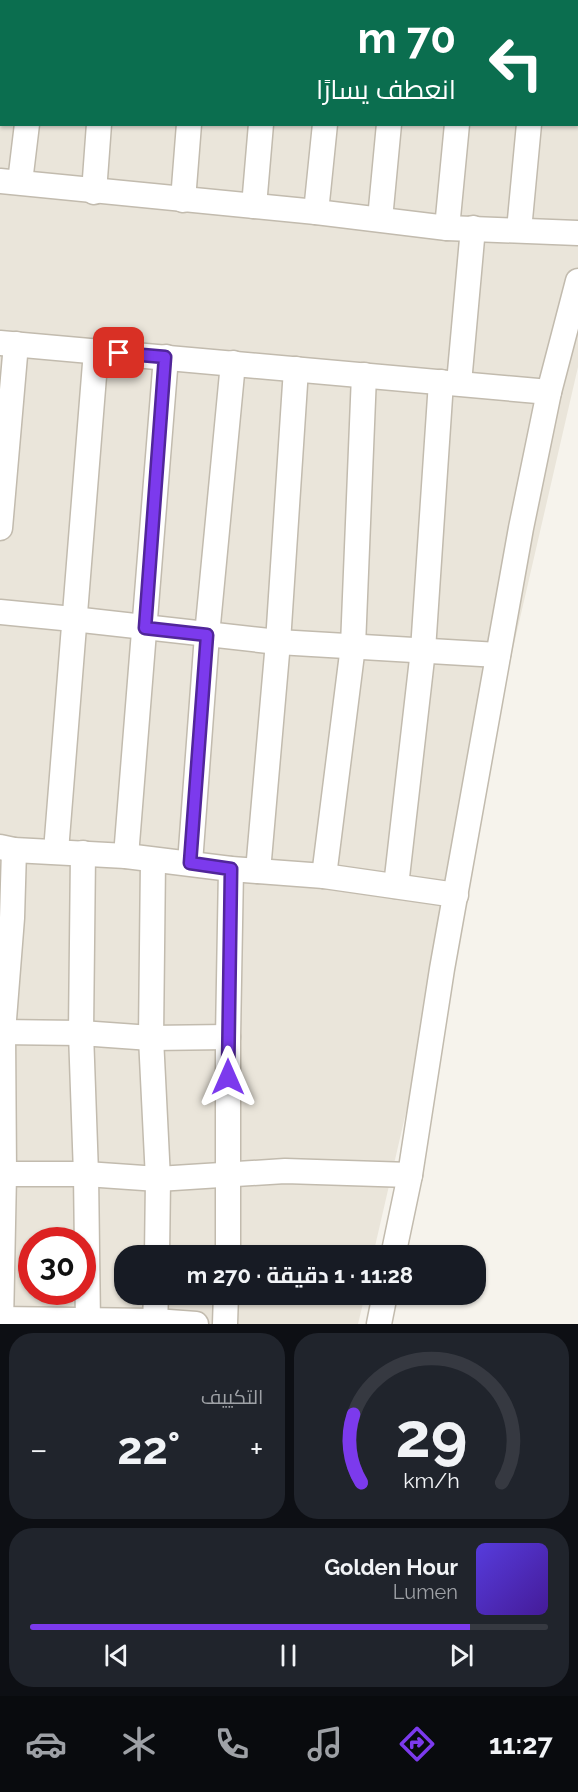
<!DOCTYPE html>
<html lang="ar">
<meta charset="utf-8">
<style>
:root{--surface:#171b24;--page:#20242c;--text:#f1f3f6;--muted:#9ea1a6;--line:#363941;--accent:#7c3aed}
body{margin:0;font-family:Raleway,Cairo,sans-serif;background:var(--page);color:var(--text);direction:rtl;height:100vh;display:flex;flex-direction:column;font-size:22px;white-space:nowrap}
*{box-sizing:border-box;margin:0}
p{font-size:20px;color:var(--muted)}
.icon{flex:none;width:33px;height:33px;fill:none;stroke:currentColor;stroke-width:2;stroke-linecap:round;stroke-linejoin:round}
.map{position:relative;height:1324px;overflow:hidden;direction:ltr}
.side{display:flex;flex-direction:column;gap:9px;padding:9px;background:#0d0f14;flex:1}
.side>*{flex:none}
.banner{position:absolute;left:0px;top:0px;width:579px;height:126px;box-shadow:0 2px 4px #0004;direction:rtl;background:#0b6e4f;color:#fff;overflow:hidden}
.speed{position:absolute;left:18px;top:1227px;display:flex;gap:12px;font-size:30px;font-weight:700;text-align:center}
.speed>*{display:grid;place-content:center;width:78px;height:78px;border-radius:50%;background:var(--surface);box-shadow:0 2px 4px #0004;line-height:1}
.speed .limit{border:9px solid #d22;background:#fff;color:#111}
.pin{position:absolute;display:grid;place-items:center;width:51px;height:51px;color:#fff;margin:-26px;border-radius:12px;box-shadow:0 3px 9px #0006}
.me{position:absolute;width:66px;margin:-33px;rotate:0deg;stroke-linejoin:round;filter:drop-shadow(0 0 4px #0008)}
.turn{display:flex;align-items:center;gap:21px;height:126px;padding:0 24px;font-size:27px}
.turn .icon{width:78px;height:78px;stroke-width:2.5}
.turn b{display:block;font-size:42px;line-height:51px}
.big{font-size:45px;font-weight:700;line-height:1.1}
.side .widget{flex:1;display:flex;flex-direction:column;justify-content:center;gap:9px;min-width:0;padding:0 21px;border-radius:24px;background:var(--page)}
.side .dial{align-items:center;gap:0}
.dial svg{height:156px;overflow:visible;fill:none;stroke:var(--line);stroke-width:7;stroke-linecap:round;text-anchor:middle}
.dial text{fill:var(--text);stroke:none}
.song{display:flex;align-items:center;gap:18px}
.cover{width:72px;height:72px;border-radius:9px;background:linear-gradient(135deg,hsl(250 70% 55%),hsl(260 70% 35%))}
.played{height:6px;border-radius:3px;background:linear-gradient(90deg,var(--accent) 85%,var(--line) 85%)}
.keys{display:flex;justify-content:space-around;direction:ltr}
.heat{display:flex;justify-content:space-between;align-items:center;font-size:33px;direction:ltr}
.side .tiles{flex:1;display:grid;gap:9px;grid-template-columns:1fr 1fr}
.widget:last-child{grid-column:span 2}
.trip{position:absolute;left:114px;top:1245px;width:372px;height:60px;border-radius:24px;background:var(--surface);box-shadow:0 2px 4px #0004;font-weight:700;line-height:60px;text-align:center;direction:rtl}
.tab-bar{display:flex;height:96px;justify-content:space-around;align-items:center;background:#090b0e;color:var(--muted)}
.tab-bar .icon{width:42px;height:42px}
.tab-bar .active{color:var(--accent)}
.tab-bar b{font-size:27px;color:var(--text)}
.map>svg:first-child{display:block}
.residential{fill:#eae5da;fill-rule:evenodd}
.lines{fill:none;stroke-linecap:round;stroke-linejoin:round}
.minor-casing{stroke:#c2bbae;stroke-width:27}
.minor{stroke:#fff;stroke-width:24}
.route-casing{stroke:#51269a;stroke-width:15}
.route{stroke:#7c3aed;stroke-width:10}
</style>
<div class="map">
<svg width="578" height="1324" viewBox="0 0 578 1324">
<rect width="100%" height="100%" fill="#f6f3ec"/>
<path class="residential" d="M0,0H578V367L373,1255L124,1256V1294L365,1295L358,1324H0ZM2,2H578V124H2ZM32,1240H82V1292H32Z"/>
<g class="lines">
<defs>
<g id="minor">
<path d="M43,2V0"/>
<path d="M108,2V0"/>
<path d="M198,2L199,0"/>
<path d="M272,2V0"/>
<path d="M338,2V0"/>
<path d="M400,2V0"/>
<path d="M469,2V0"/>
<path d="M540,2V0"/>
<path d="M0,181L316,212L447,228L578,233"/>
<path d="M20,182L27,124"/>
<path d="M94,192L99,124"/>
<path d="M183,200L189,124"/>
<path d="M254,206L261,124"/>
<path d="M316,212L325,124"/>
<path d="M380,219L389,124"/>
<path d="M447,228L457,124"/>
<path d="M519,230L529,124"/>
<path d="M0,343L549,392"/>
<path d="M459,383L473,228"/>
<path d="M0,528L16,344"/>
<path d="M0,612L73,619L278,642L498,655"/>
<path d="M0,847L14,850L126,856L231,869L324,876L456,895"/>
<path d="M56,851L96,351"/>
<path d="M83,853L81,1033L86,1174L88,1324"/>
<path d="M126,856L166,357"/>
<path d="M153,860L151,1038L158,1179L157,1256"/>
<path d="M190,863L207,635L233,363"/>
<path d="M258,871L278,642L296,369"/>
<path d="M324,876L353,646L364,375"/>
<path d="M396,886L423,650L441,382"/>
<path d="M0,1032L81,1033L151,1038L228,1037"/>
<path d="M0,1174H86L158,1179L285,1171L410,1175"/>
<path d="M228,1256V1037L231,869"/>
<path d="M393,1256L410,1175L442,969L521,528L549,392L578,281"/>
<path d="M0,1319L155,1321L196,1324"/>
<path d="M1,1324L4,1174L3,1032L12,918L14,850"/>
<path d="M155,1324L156,1294"/>
<path d="M225,1324L226,1294"/>
<path d="M379,1324L385,1294"/>
</g>
</defs>
<use href="#minor" class="minor-casing"/>
<use href="#minor" class="minor"/>
</g>
<g class="lines">
<defs>
<path id="route" d="M119,353L165,357L145,628L207,635L190,863L231,869L228,1077"/>
</defs>
<use href="#route" class="route-casing"/>
<use href="#route" class="route"/>
</g>
</svg>
<div class="speed"><div class="limit">30</div></div>
<div class="pin" style="left:119px;top:353px;background:#d93025"><svg class="icon" aria-label="arrive" viewBox="0 0 24 24"><path d="M6 21V4h12l-3 4 3 4H6"/></svg></div>
<svg class="me" style="left:228px;top:1077px" viewBox="-20 -20 40 40"><path d="M0-17L14 15 0 8-14 15z" fill="#7c3aed" stroke="#fff" stroke-width="4"/></svg>
<div class="trip">11:28 · 1 دقيقة · 270 m</div>
<div class="banner">
<div class="turn"><svg class="icon" aria-label="left" viewBox="0 0 24 24"><path d="M17 20v-9H6M10 6l-5 5 5 5"/></svg><div><b>70 m</b>انعطف يسارًا</div></div>
</div>
</div>
<section class="side">
<div class="tiles">
<div class="widget dial"><svg viewBox="0 0 100 80">
<path d="M14 69A42 42 0 1 1 86 69"/>
<path d="M14 69A42 42 0 0 1 10 34" stroke="#7c3aed"/>
<text x="50" y="56" font-size="32" font-weight="700">29</text>
<text x="50" y="72" font-size="11">km/h</text>
</svg></div>
<div class="widget"><p>التكييف</p>
<div class="heat"><a>−</a><b class="big">22°</b><a>+</a></div>
</div>
<div class="widget">
<div class="song"><i class="cover"></i><div><b>Golden Hour</b><p>Lumen</p></div></div>
<div class="played"></div>
<div class="keys"><svg class="icon" aria-label="previous" viewBox="0 0 24 24"><path d="M18 5L8 12l10 7zM5 5v14"/></svg><svg class="icon" aria-label="pause" viewBox="0 0 24 24"><path d="M8 5v14M16 5v14"/></svg><svg class="icon" aria-label="next" viewBox="0 0 24 24"><path d="M6 5l10 7-10 7zM19 5v14"/></svg></div>
</div>
</div>
</section>
<nav class="tab-bar">
<b>11:27</b>
<svg class="icon active" aria-label="directions" viewBox="0 0 24 24"><path d="M12 3l9 9-9 9-9-9zM9 14v-3h6M13 9l2 2-2 2"/></svg>
<svg class="icon" aria-label="music" viewBox="0 0 24 24"><path d="M9 18V5l10-2v13"/><circle cx="6" cy="18" r="3"/><circle cx="16" cy="16" r="3"/></svg>
<svg class="icon" aria-label="phone" viewBox="0 0 24 24"><path d="M5 4h4l2 5-3 2q2 4 5 5l2-3 5 2v4C11 20 4 13 5 4z"/></svg>
<svg class="icon" aria-label="climate" viewBox="0 0 24 24"><path d="M12 3v18M4 7l16 10M4 17L20 7"/></svg>
<svg class="icon" aria-label="car" viewBox="0 0 24 24"><path d="M5 17H2v-5l4-1 3-4h7l3 4 3 1v5h-3M9 17h6M6 11h13"/><circle cx="7" cy="17" r="2"/><circle cx="17" cy="17" r="2"/></svg>
</nav>
